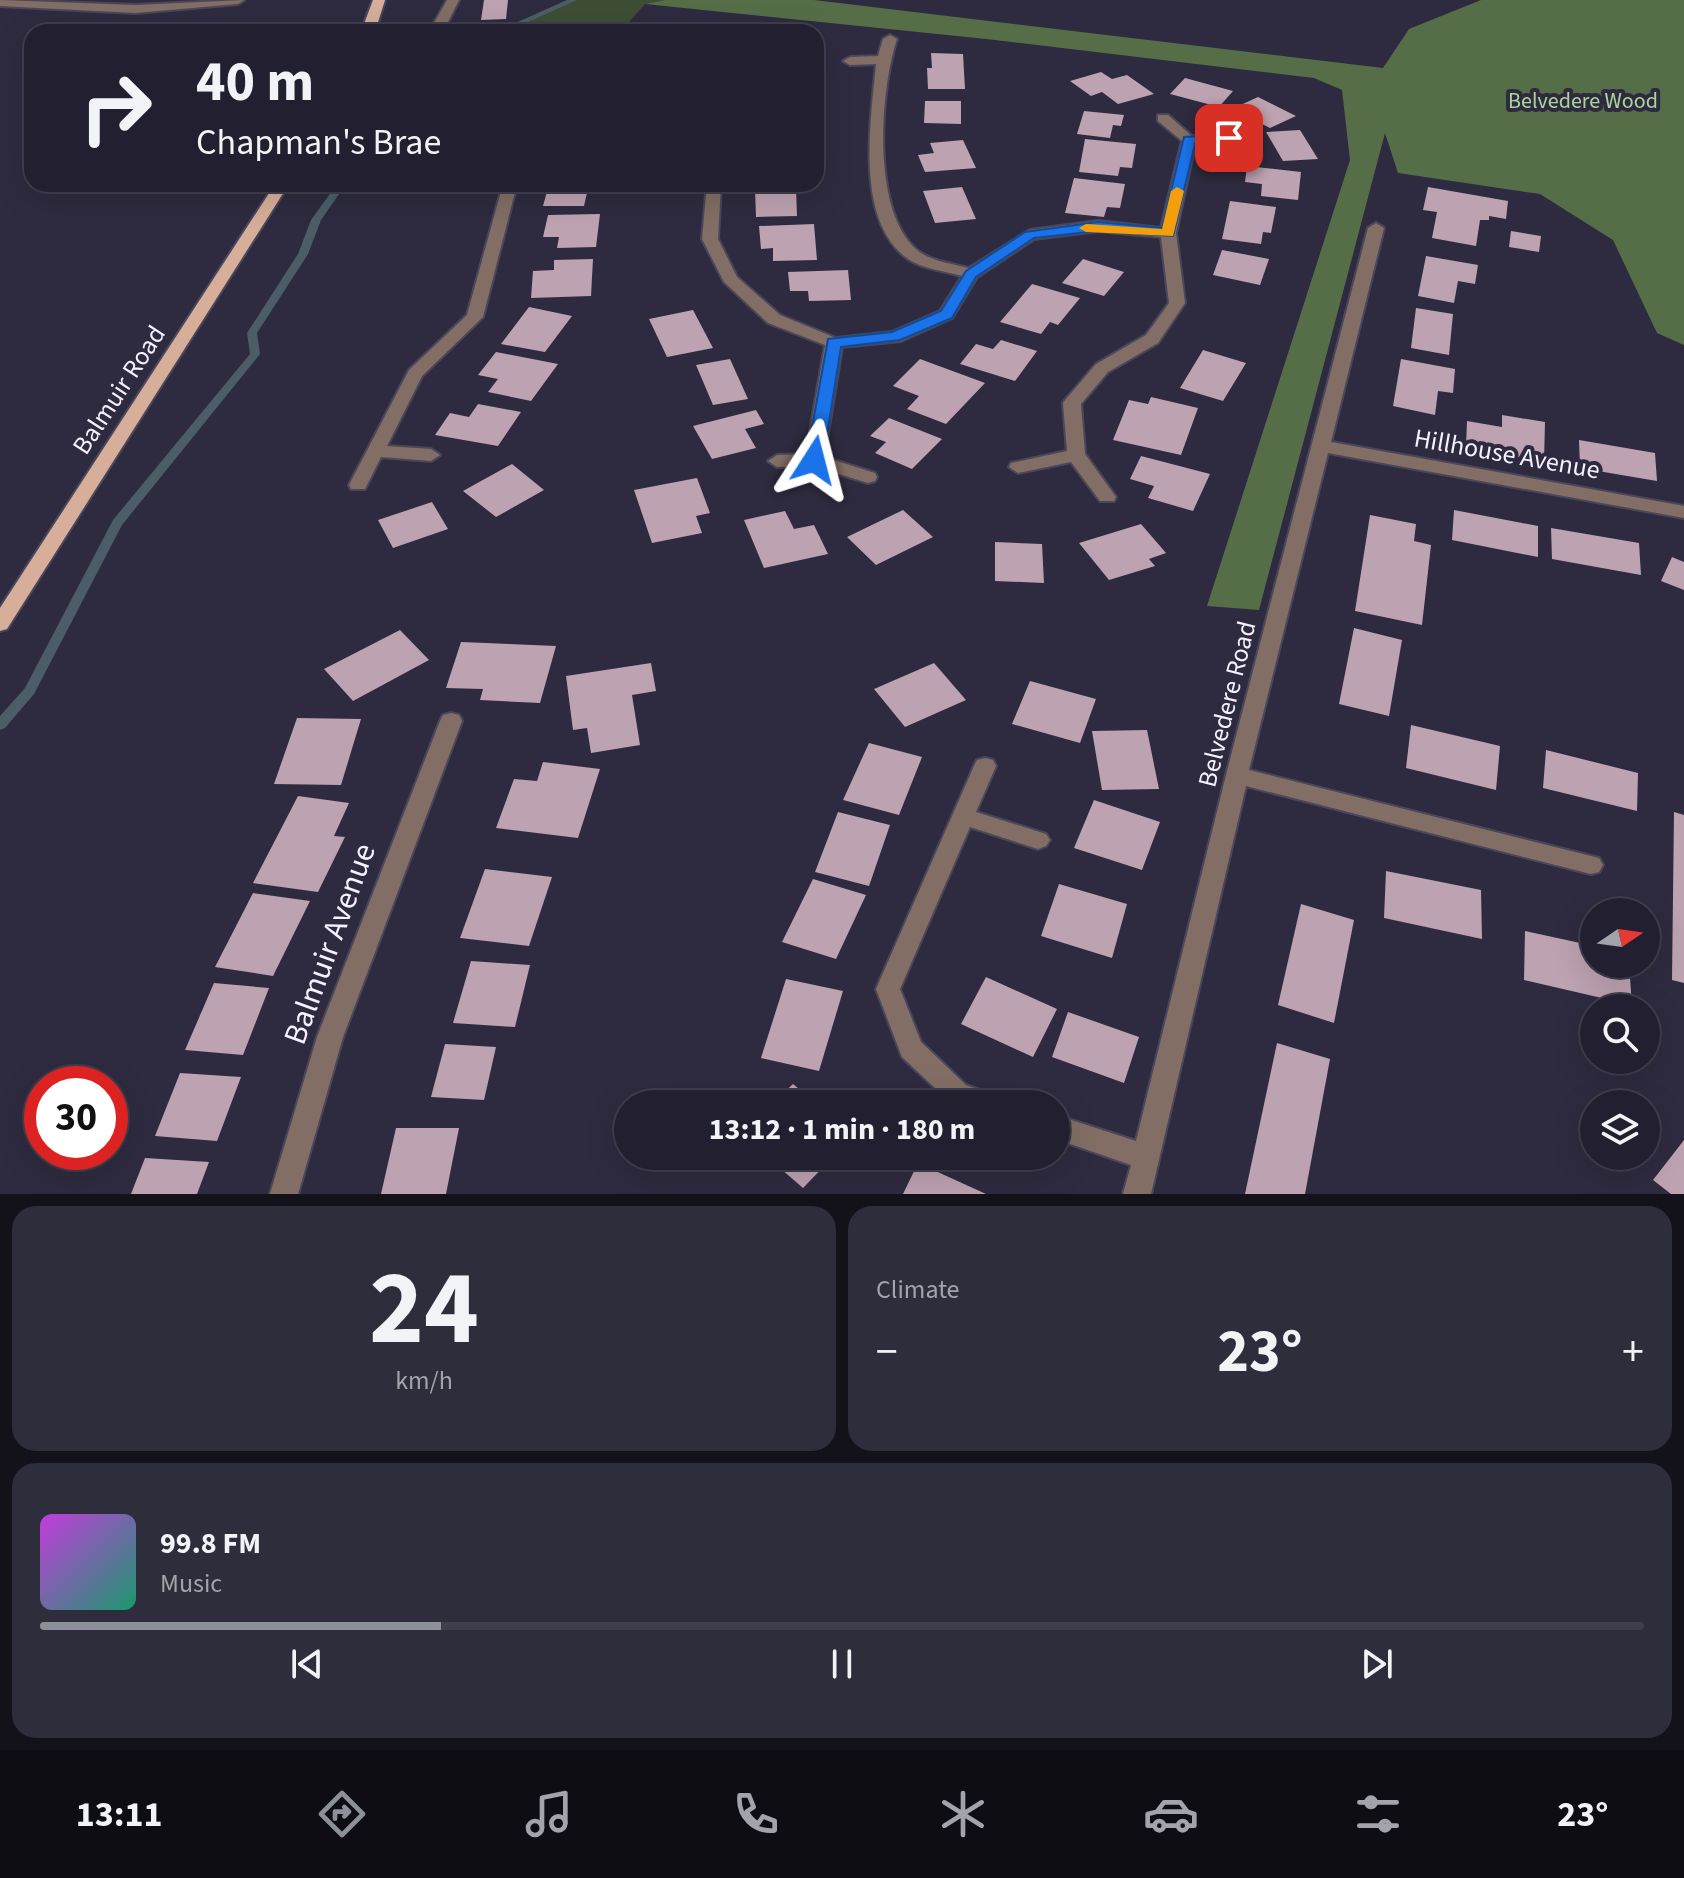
<!DOCTYPE html>
<meta charset="utf-8">
<style>
:root{--surface:#222030;--page:#2e2d3c;--text:#f1f3f6;--muted:#a2a3ab;--line:#3f3e4c;--accent:#8c9099}
body{margin:0;font-family:"Source Sans 3",sans-serif;background:var(--page);color:var(--text);height:100vh;display:flex;flex-direction:column;font-size:30px;white-space:nowrap}
*{box-sizing:border-box;margin:0}
p{font-size:26px;color:var(--muted)}
.icon{flex:none;width:44px;height:44px;fill:none;stroke:currentColor;stroke-width:2;stroke-linecap:round;stroke-linejoin:round}
.map{position:relative;height:1194px;overflow:hidden}
.side{display:flex;flex-direction:column;gap:12px;padding:12px;background:#13121a;flex:1}
.side>*{flex:none}
.hud{position:absolute;left:24px;top:24px;width:800px;height:168px;border-radius:24px;box-shadow:0 8px 32px #0002,0 0 0 2px var(--line);background:#222030;color:var(--text);overflow:hidden}
.needle{width:52px;rotate:77deg}
.fabs{position:absolute;left:1580px;top:898px;display:grid;gap:16px}
.fabs a{display:grid;place-items:center;width:80px;height:80px;border-radius:50%;background:var(--surface);box-shadow:0 8px 32px #0002,0 0 0 2px var(--line);font-size:40px}
.speed{position:absolute;left:24px;top:1066px;display:flex;gap:16px;font-size:40px;font-weight:700;text-align:center}
.speed>*{display:grid;place-content:center;width:104px;height:104px;border-radius:50%;background:var(--surface);box-shadow:0 8px 32px #0002,0 0 0 2px var(--line);line-height:1}
.speed .limit{border:12px solid #d22;background:#fff;color:#111}
.pin{position:absolute;display:grid;place-items:center;width:68px;height:68px;color:#fff;margin:-34px;border-radius:16px;box-shadow:0 4px 12px #0006}
.me{position:absolute;width:88px;margin:-44px;rotate:9deg;stroke-linejoin:round;filter:drop-shadow(0 0 6px #0008)}
.turn{display:flex;align-items:center;gap:28px;height:168px;padding:0 40px;font-size:36px}
.turn .icon{width:104px;height:104px;stroke-width:2.5}
.turn b{display:block;font-size:56px;line-height:68px}
.big{font-size:60px;font-weight:700;line-height:1.1}
.side .widget{flex:1;display:flex;flex-direction:column;justify-content:center;gap:12px;min-width:0;padding:0 28px;border-radius:24px;background:var(--page)}
.side .dial{align-items:center;gap:0}
.dial b{font-size:104px;line-height:1}
.song{display:flex;align-items:center;gap:24px}
.cover{width:96px;height:96px;border-radius:12px;background:linear-gradient(135deg,hsl(290 70% 55%),hsl(160 70% 35%))}
.played{height:8px;border-radius:4px;background:linear-gradient(90deg,var(--accent) 25%,var(--line) 25%)}
.keys{display:flex;justify-content:space-around;direction:ltr}
.heat{display:flex;justify-content:space-between;align-items:center;font-size:44px;direction:ltr}
.side .tiles{flex:1;display:grid;gap:12px;grid-template-columns:1fr 1fr}
.widget:last-child{grid-column:span 2}
.trip{position:absolute;left:614px;top:1090px;width:456px;height:80px;border-radius:40px;background:var(--surface);box-shadow:0 8px 32px #0002,0 0 0 2px var(--line);font-weight:700;line-height:80px;text-align:center}
.dock{display:flex;height:128px;justify-content:space-around;align-items:center;background:#0e0d13;color:var(--muted)}
.dock .icon{width:56px;height:56px}
.dock .selected{color:var(--accent)}
.dock b{font-size:36px;color:var(--text)}
.map>svg:first-child{display:block}
.green{fill:#3e4d36}
.forest{fill:#556e48}
.lines{fill:none;stroke-linecap:round;stroke-linejoin:round}
.stream{fill:#4b5e68;fill-rule:evenodd}
.building{fill:#bda2b1}
.street-casing{stroke:#4a475b;stroke-width:4}
.primary-casing{stroke:#4a475b;stroke-width:4}
.street{fill:#826e64;fill-rule:evenodd}
.primary{fill:#d6ae99;fill-rule:evenodd}
.route{fill:#1a73e8;stroke:#114b97;stroke-width:2}
.slow{fill:#f59e0b}
.labels{text-anchor:middle;dominant-baseline:central;stroke-width:8;stroke-linejoin:round;paint-order:stroke}
.far-park-label{font-size:22px;fill:#acd597;stroke:#2e2b40}
.street-label{font-size:26px;fill:#f3f2fe;stroke:#2e2b40}
.near-street-label{font-size:32px;fill:#f3f2fe;stroke:#2e2b40}
</style>
<div class="map">
<svg width="1684" height="1194" viewBox="0 0 1684 1194">
<rect width="100%" height="100%" fill="#2e2b40"/>
<path class="green" d="M573,0H665L645,4L620,32H499Z"/>
<path class="forest" d="M665,0H814L1383,68L1409,29L1481,0H1684V345L1657,333L1613,240L1540,194L1398,173L1385,133L1259,610L1207,606L1350,160L1342,90L1314,78L986,39L645,4Z"/>
<g class="lines">
<g class="stream">
<path d="M567,0H577L506,32H495Z"/>
<path d="M337,184H346L321,220L308,254L257,333L260,354L122,525L34,694L5,728L0,730V716L25,688L113,520L250,354L247,333L298,254L311,220Z"/>
</g>
</g>
<g class="building">
<path d="M484,0H508L506,19L481,20Z"/>
<path d="M931,53L963,54L965,89H928L927,68H932Z"/>
<path d="M1101,72L1112,79L1127,75L1154,94L1118,104L1102,92L1091,96L1070,81Z"/>
<path d="M1185,78L1233,91L1219,107L1170,94Z"/>
<path d="M1258,97L1296,116L1270,128L1258,122L1247,127L1221,114Z"/>
<path d="M925,101H961V124L924,123Z"/>
<path d="M1084,111L1124,115L1121,126L1113,125L1110,138L1077,134Z"/>
<path d="M1300,130L1318,159L1283,161L1266,132Z"/>
<path d="M1085,139L1136,144L1132,168L1120,167L1118,176L1079,172Z"/>
<path d="M963,140L976,168L925,172L918,155L934,153L930,143Z"/>
<path d="M1247,166L1301,172L1298,200L1261,196L1262,184L1245,182Z"/>
<path d="M1074,178L1125,184L1120,208L1107,207L1104,217L1065,213Z"/>
<path d="M549,184H589L584,206H543Z"/>
<path d="M962,187L976,219L935,223L923,191Z"/>
<path d="M1428,187L1508,201L1506,219L1489,216V220H1480L1476,246L1432,238L1437,212L1423,210Z"/>
<path d="M796,188L797,216L756,217L755,189Z"/>
<path d="M1230,201L1276,207L1271,233L1263,232L1261,244L1222,239Z"/>
<path d="M600,214L596,247L557,248L559,237H543L548,215Z"/>
<path d="M814,224L817,260L773,261V248L761,249L759,226Z"/>
<path d="M1511,231L1541,236L1539,252L1509,247Z"/>
<path d="M1222,250L1269,259L1260,285L1213,275Z"/>
<path d="M1426,256L1478,265L1475,284L1458,281L1454,303L1418,296Z"/>
<path d="M593,259L591,296L531,298L533,271L554,270V260Z"/>
<path d="M1083,259L1124,272L1104,296L1062,283Z"/>
<path d="M848,270L851,300L809,301L808,291H790L788,272Z"/>
<path d="M1032,284L1080,298L1058,325L1050,322L1041,334L1000,322Z"/>
<path d="M529,307L572,316L545,352L501,344Z"/>
<path d="M1416,308L1453,314L1449,355L1411,348Z"/>
<path d="M693,310L713,348L667,357L649,319Z"/>
<path d="M1001,340L1037,351L1015,381L960,364L976,344L993,349Z"/>
<path d="M1203,350L1246,363L1223,401L1180,388Z"/>
<path d="M496,352L558,364L531,401L488,392L498,379L478,375Z"/>
<path d="M730,359L748,399L713,405L696,365Z"/>
<path d="M920,359L985,383L946,424L907,409L919,396L893,386Z"/>
<path d="M1401,359L1455,369L1453,393L1438,391L1435,415L1393,406Z"/>
<path d="M1151,397L1198,408L1181,455L1113,440L1129,400L1148,404Z"/>
<path d="M478,404L521,412L498,446L435,435L450,413L469,417Z"/>
<path d="M756,410L764,424L745,429L756,448L712,459L693,426Z"/>
<path d="M1502,415L1545,422L1544,462L1466,447L1467,421L1502,427Z"/>
<path d="M889,418L942,439L912,469L875,453L886,442L870,436Z"/>
<path d="M1579,440L1655,453L1657,481L1580,468Z"/>
<path d="M1141,456L1210,474L1193,511L1148,498L1154,486L1130,479Z"/>
<path d="M512,464L544,490L496,517L463,491Z"/>
<path d="M697,478L710,513L696,516L702,533L652,543L634,490Z"/>
<path d="M432,502L448,529L393,548L378,520Z"/>
<path d="M903,510L933,537L876,565L847,537Z"/>
<path d="M1454,510L1538,526V557L1452,540Z"/>
<path d="M785,511L794,529L814,525L828,554L764,568L744,520Z"/>
<path d="M1370,515L1416,524L1414,541L1431,545L1422,625L1355,611Z"/>
<path d="M1141,524L1166,553L1149,559L1155,566L1109,580L1079,543Z"/>
<path d="M1551,528L1639,543L1641,575L1552,559Z"/>
<path d="M995,542L1042,544L1044,583L995,581Z"/>
<path d="M1672,557L1684,562V590L1661,581Z"/>
<path d="M1354,628L1402,640L1389,716L1339,704Z"/>
<path d="M400,630L429,660L353,701L324,669Z"/>
<path d="M461,642L556,646L540,703L480,700L483,689L446,688Z"/>
<path d="M651,663L656,691L632,695L640,745L591,753L587,728L573,730L566,676Z"/>
<path d="M934,663L966,700L905,727L874,689Z"/>
<path d="M1030,681L1096,699L1080,743L1012,724Z"/>
<path d="M297,718L361,719L341,785L274,784Z"/>
<path d="M1411,725L1500,746L1496,790L1406,768Z"/>
<path d="M1147,730L1159,789L1102,790L1092,731Z"/>
<path d="M869,743L922,757L899,815L843,800Z"/>
<path d="M1546,750L1638,773L1637,811L1543,788Z"/>
<path d="M543,762L600,769L578,838L496,828L514,779L537,781Z"/>
<path d="M298,796L349,803L334,836L345,837L318,892L253,883Z"/>
<path d="M1094,800L1160,822L1142,870L1074,848Z"/>
<path d="M838,812L890,825L869,886L815,872Z"/>
<path d="M1674,812L1684,815V983L1672,980Z"/>
<path d="M485,869L552,877L529,946L460,938Z"/>
<path d="M1386,871L1481,890L1482,939L1384,918Z"/>
<path d="M813,879L866,895L836,959L782,942Z"/>
<path d="M1059,884L1127,904L1112,958L1041,936Z"/>
<path d="M253,893L310,901L273,976L215,967Z"/>
<path d="M1301,904L1354,920L1334,1023L1278,1005Z"/>
<path d="M1525,931L1594,946V964H1629L1632,1005L1524,980Z"/>
<path d="M471,961L530,965L515,1027L453,1023Z"/>
<path d="M986,977L1057,1009L1033,1057L961,1024Z"/>
<path d="M786,979L843,991L819,1071L761,1058Z"/>
<path d="M214,983L269,988L243,1055L185,1050Z"/>
<path d="M1068,1012L1139,1037L1124,1083L1052,1057Z"/>
<path d="M1277,1043L1330,1059L1305,1194H1245Z"/>
<path d="M445,1044L496,1047L484,1100L431,1097Z"/>
<path d="M180,1073L241,1077L217,1141L155,1136Z"/>
<path d="M793,1084L817,1104H772Z"/>
<path d="M396,1128H459L446,1194H381Z"/>
<path d="M1684,1140V1194H1671L1653,1180Z"/>
<path d="M766,1156H834L803,1188Z"/>
<path d="M145,1158L209,1162L197,1194H131Z"/>
<path d="M918,1163L986,1194H903Z"/>
</g>
<g class="lines">
<defs>
<g id="street">
<path d="M0,0L135,5L244,0L238,4L135,13L0,6Z"/>
<path d="M447,0H459L443,32H429Z"/>
<path d="M890,35L897,39C880,91 871,211 917,250C930,261 953,264 969,268L1030,230L1098,221L1161,228L1182,141L1158,121V115H1168L1192,136L1229,134L1236,138L1229,142L1195,144L1176,233L1185,303L1158,343L1108,372L1081,404L1085,454L1116,497L1114,501H1100L1071,462L1018,473L1009,467L1011,463L1067,451L1063,403L1066,399L1096,364L1146,335L1169,303L1161,237L1098,231L1034,239L977,277L952,318L901,341L842,347L824,457L875,473L877,477L875,481L868,483L813,466L777,467L768,461L777,455L806,454L825,345L768,323L724,282L702,239L707,184H721L718,239L737,277L780,315L836,338L892,332L940,311L962,276C945,271 923,269 908,259C854,221 871,120 876,64L850,65L843,61L850,57L878,56L883,39Z"/>
<path d="M503,184H517L483,317L422,376L387,446L431,449L440,455L431,461L381,457L365,489H351L349,485L409,370L467,315Z"/>
<path d="M1376,223L1384,228L1331,442L1684,506V518L1328,453L1249,770L1591,856L1599,858L1603,865L1599,872L1591,874L1246,786L1151,1194H1123L1131,1165L1056,1139V1115L1136,1141L1226,775L1368,228Z"/>
<path d="M451,713L459,715L462,721L343,1037L298,1194H270L317,1037L440,721L443,715Z"/>
<path d="M985,758L993,760L996,766L976,812L1046,834L1050,840L1046,846L1038,849L970,827L900,989L921,1042L966,1085L996,1096L1000,1104H952L902,1057L876,989L974,766L977,760Z"/>
</g>
<g id="primary">
<path d="M373,0H385L375,32H361Z"/>
<path d="M275,184H289L7,629L0,631V608Z"/>
</g>
</defs>
<use href="#street" class="street-casing"/>
<use href="#primary" class="primary-casing"/>
<use href="#street" class="street"/>
<use href="#primary" class="primary"/>
</g>
<path class="route" d="M1229,134L1234,135V141L1195,144L1173,236L1098,231L1034,238L976,277L952,318L900,340L841,347L823,460L820,463H808L806,460L828,339L892,332L941,311L966,271L1025,232L1098,222L1162,228L1184,137Z"/>
<path class="slow" d="M1177,187L1184,191L1173,236L1086,232L1079,228L1086,224L1162,229L1171,191Z"/>
<g class="labels">
<g class="far-park-label">
<text x="1583" y="101">Belvedere Wood</text>
</g>
<g class="street-label">
<text transform="translate(119 390) rotate(-57)">Balmuir Road</text>
<text transform="translate(1507 454) rotate(10)">Hillhouse Avenue</text>
<text transform="translate(1227 704) rotate(-76)">Belvedere Road</text>
</g>
<g class="near-street-label">
<text transform="translate(330 944) rotate(-70)">Balmuir Avenue</text>
</g>
</g>
</svg>
<div class="fabs">
<a><svg class="needle" viewBox="-14 -14 28 28"><path d="M0-13l5 13h-10z" fill="#e53935"/><path d="M0 13l5-13h-10z" fill="#a2a3ab"/></svg></a>
<a><svg class="icon" aria-label="search" viewBox="0 0 24 24"><circle cx="10" cy="10" r="6"/><path d="M15 15l6 6"/></svg></a>
<a><svg class="icon" aria-label="layers" viewBox="0 0 24 24"><path d="M12 4l9 5-9 5-9-5zM3 14l9 5 9-5"/></svg></a>
</div>
<div class="speed"><div class="limit">30</div></div>
<div class="pin" style="left:1229px;top:138px;background:#d93025"><svg class="icon" aria-label="arrive" viewBox="0 0 24 24"><path d="M6 21V4h12l-3 4 3 4H6"/></svg></div>
<svg class="me" style="left:814px;top:460px" viewBox="-20 -20 40 40"><path d="M0-17L14 15 0 8-14 15z" fill="#1a73e8" stroke="#fff" stroke-width="4"/></svg>
<div class="trip">13:12 · 1 min · 180 m</div>
<div class="hud">
<div class="turn"><svg class="icon" aria-label="right" viewBox="0 0 24 24"><path d="M7 20v-9h11M14 6l5 5-5 5"/></svg><div><b>40 m</b>Chapman's Brae</div></div>
</div>
</div>
<section class="side">
<div class="tiles">
<div class="widget dial"><b>24</b><p>km/h</p></div>
<div class="widget"><p>Climate</p>
<div class="heat"><a>−</a><b class="big">23°</b><a>+</a></div>
</div>
<div class="widget">
<div class="song"><i class="cover"></i><div><b>99.8 FM</b><p>Music</p></div></div>
<div class="played"></div>
<div class="keys"><svg class="icon" aria-label="previous" viewBox="0 0 24 24"><path d="M18 5L8 12l10 7zM5 5v14"/></svg><svg class="icon" aria-label="pause" viewBox="0 0 24 24"><path d="M8 5v14M16 5v14"/></svg><svg class="icon" aria-label="next" viewBox="0 0 24 24"><path d="M6 5l10 7-10 7zM19 5v14"/></svg></div>
</div>
</div>
</section>
<nav class="dock">
<b>13:11</b>
<svg class="icon selected" aria-label="directions" viewBox="0 0 24 24"><path d="M12 3l9 9-9 9-9-9zM9 14v-3h6M13 9l2 2-2 2"/></svg>
<svg class="icon" aria-label="music" viewBox="0 0 24 24"><path d="M9 18V5l10-2v13"/><circle cx="6" cy="18" r="3"/><circle cx="16" cy="16" r="3"/></svg>
<svg class="icon" aria-label="phone" viewBox="0 0 24 24"><path d="M5 4h4l2 5-3 2q2 4 5 5l2-3 5 2v4C11 20 4 13 5 4z"/></svg>
<svg class="icon" aria-label="climate" viewBox="0 0 24 24"><path d="M12 3v18M4 7l16 10M4 17L20 7"/></svg>
<svg class="icon" aria-label="car" viewBox="0 0 24 24"><path d="M5 17H2v-5l4-1 3-4h7l3 4 3 1v5h-3M9 17h6M6 11h13"/><circle cx="7" cy="17" r="2"/><circle cx="17" cy="17" r="2"/></svg>
<svg class="icon" aria-label="filters" viewBox="0 0 24 24"><path d="M4 7h16M4 17h16"/><circle cx="9" cy="7" r="2"/><circle cx="15" cy="17" r="2"/></svg>
<b>23°</b>
</nav>
